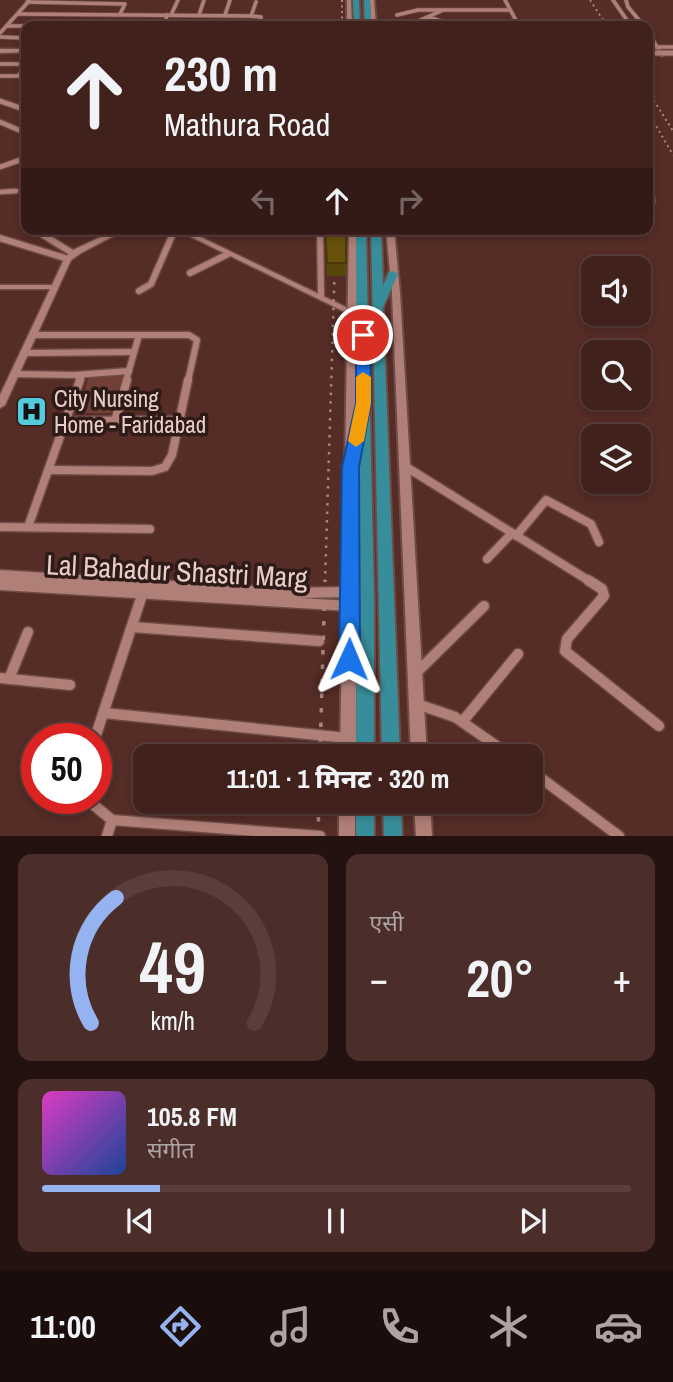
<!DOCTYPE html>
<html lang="hi">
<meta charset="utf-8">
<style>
:root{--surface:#40211c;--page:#4b2e29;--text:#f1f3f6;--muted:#aea3a3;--line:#593e3b;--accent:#95b2f1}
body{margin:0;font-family:"Archivo Narrow","Noto Sans Devanagari",sans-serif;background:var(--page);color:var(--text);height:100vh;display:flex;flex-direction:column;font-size:26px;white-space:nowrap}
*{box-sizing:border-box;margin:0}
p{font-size:23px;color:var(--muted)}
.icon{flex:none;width:38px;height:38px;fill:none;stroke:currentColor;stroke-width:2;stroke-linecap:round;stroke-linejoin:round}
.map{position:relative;height:836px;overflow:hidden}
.side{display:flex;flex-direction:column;gap:18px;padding:18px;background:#23120f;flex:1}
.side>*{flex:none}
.banner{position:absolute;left:21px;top:21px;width:632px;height:214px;border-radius:14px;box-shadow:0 4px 10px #0003,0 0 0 2px var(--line);background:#40211c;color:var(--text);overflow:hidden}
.buttons{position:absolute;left:581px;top:256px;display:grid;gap:14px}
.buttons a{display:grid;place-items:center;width:70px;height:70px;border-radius:14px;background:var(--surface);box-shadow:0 4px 10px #0003,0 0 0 2px var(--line);font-size:35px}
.speed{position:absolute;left:21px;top:723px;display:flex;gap:14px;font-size:35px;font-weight:700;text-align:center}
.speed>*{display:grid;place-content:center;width:91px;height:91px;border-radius:50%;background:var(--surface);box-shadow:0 4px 10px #0003,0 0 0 2px var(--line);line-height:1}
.speed .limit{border:10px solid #d22;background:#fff;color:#111}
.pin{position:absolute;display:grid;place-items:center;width:60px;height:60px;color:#fff;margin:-30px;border:4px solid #fff;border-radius:50%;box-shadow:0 2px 7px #0007}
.me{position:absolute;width:77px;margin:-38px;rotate:1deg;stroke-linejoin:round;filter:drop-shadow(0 0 5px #0008)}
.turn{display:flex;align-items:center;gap:24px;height:147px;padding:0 28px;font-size:32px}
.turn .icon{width:91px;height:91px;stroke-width:2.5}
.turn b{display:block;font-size:49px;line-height:60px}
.lanes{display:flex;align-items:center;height:66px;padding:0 28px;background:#0003;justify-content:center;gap:35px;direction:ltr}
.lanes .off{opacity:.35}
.big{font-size:52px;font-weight:800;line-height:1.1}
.side .card{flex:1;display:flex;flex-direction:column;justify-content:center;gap:10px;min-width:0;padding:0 24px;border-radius:14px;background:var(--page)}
.side .dial{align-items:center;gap:0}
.dial svg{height:182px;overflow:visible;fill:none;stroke:var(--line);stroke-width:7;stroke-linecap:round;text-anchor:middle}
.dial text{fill:var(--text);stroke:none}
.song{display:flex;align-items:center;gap:21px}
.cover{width:84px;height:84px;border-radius:10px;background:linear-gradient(135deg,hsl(310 70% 55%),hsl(220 70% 35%))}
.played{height:7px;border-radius:4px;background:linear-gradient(90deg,var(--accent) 20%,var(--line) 20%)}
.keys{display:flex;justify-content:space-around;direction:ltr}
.heat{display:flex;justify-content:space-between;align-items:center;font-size:38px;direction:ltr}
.side .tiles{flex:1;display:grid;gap:18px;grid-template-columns:1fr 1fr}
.card:last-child{grid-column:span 2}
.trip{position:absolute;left:133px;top:744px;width:410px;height:70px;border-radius:14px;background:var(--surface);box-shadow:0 4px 10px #0003,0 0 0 2px var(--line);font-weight:800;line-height:70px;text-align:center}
.dock{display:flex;height:112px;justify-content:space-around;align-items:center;background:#1a0d0b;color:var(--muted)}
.dock .icon{width:49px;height:49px}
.dock .selected{color:var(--accent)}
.dock b{font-size:32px;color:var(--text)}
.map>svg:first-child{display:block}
.green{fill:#713f36}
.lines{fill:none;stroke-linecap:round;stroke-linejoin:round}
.minor-far4-casing{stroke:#6e4b46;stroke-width:5}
.minor-far3-casing{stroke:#6e4b46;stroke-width:7}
.minor-far2-casing{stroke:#6e4b46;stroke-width:9}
.minor-far1-casing{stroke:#6e4b46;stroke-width:11}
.minor-casing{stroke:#6e4b46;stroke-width:13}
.tertiary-casing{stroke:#6e4b46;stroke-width:3}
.secondary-casing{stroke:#6e4b46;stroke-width:4}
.trunk-casing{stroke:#6e4b46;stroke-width:4}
.minor-far4{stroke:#b07f77;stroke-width:3.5}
.minor-far3{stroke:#b07f77;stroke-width:4.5}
.minor-far2{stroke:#b07f77;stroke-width:6}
.minor-far1{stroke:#b07f77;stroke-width:8}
.minor{stroke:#b07f77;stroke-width:10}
.tertiary{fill:#b07f77;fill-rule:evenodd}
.secondary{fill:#b07f77;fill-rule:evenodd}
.trunk{fill:#378e9a;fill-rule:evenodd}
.rail-far2{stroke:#a78681;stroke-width:2;stroke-dasharray:2 3.5;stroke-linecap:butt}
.rail-far1{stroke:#a78681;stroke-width:2.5;stroke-dasharray:2.5 6;stroke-linecap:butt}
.rail{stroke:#a78681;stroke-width:3.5;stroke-dasharray:4.5 10;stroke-linecap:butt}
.tertiary-bridge-casing{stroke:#6e4b46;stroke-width:7;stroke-linecap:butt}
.tertiary-bridge{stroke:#b07f77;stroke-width:5}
.wall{fill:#59470a}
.building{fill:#68520c;stroke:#493908;stroke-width:2}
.route{fill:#1a73e8;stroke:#114b97;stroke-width:2}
.slow{fill:#f59e0b}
.labels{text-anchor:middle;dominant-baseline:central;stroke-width:7;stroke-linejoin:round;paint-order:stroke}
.poi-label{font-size:23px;fill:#e8cdc8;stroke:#2e1b18;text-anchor:start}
.near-street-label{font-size:28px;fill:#e8cdc8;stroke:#2e1b18}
</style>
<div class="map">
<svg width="673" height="836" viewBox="0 0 673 836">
<rect width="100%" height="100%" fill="#552c26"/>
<path class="green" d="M90,374L123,375L111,413H77Z"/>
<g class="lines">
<defs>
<g id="minor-far4">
<path d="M505,0L519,26"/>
<path d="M613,0L631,26"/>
<path d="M626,0L628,7L644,26"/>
<path d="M27,2L125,4L120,14"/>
<path d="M18,14L251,16L261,17L260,26"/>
<path d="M167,15L165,24H231"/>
<path d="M171,15L178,0"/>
<path d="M199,15L204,0"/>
<path d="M225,15L230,0"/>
<path d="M397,15L418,10H509"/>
<path d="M251,16L256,2"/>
<path d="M428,17L457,26"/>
<path d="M7,26H121"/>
<path d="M407,26L441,11"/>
<path d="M648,32L662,55"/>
<path d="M0,33L29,1"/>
<path d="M0,37L26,38"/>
<path d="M648,47H673"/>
<path d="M0,64H26"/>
<path d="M0,76H18L26,67"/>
</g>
<g id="minor-far3">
<path d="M0,101L26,110"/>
<path d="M0,122L26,133"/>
<path d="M0,167L26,158"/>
<path d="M648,186L653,201L648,204"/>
<path d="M0,192L16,191"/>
</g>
<g id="minor-far2">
<path d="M320,229L321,295"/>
<path d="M397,229L506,232L507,229"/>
<path d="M43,235L74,254"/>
<path d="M0,238L68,259"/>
<path d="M190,273L228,254"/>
<path d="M139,291L151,284L175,229"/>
<path d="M32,335H189L197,340L188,381"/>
<path d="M24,353L134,352"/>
<path d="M14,374L75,375L81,378L80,381"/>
<path d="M75,375L129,371"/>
<path d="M126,381L139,335"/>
</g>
<g id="minor-far1">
<path d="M67,421L180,420"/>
<path d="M115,421L127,380"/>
<path d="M403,465L591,582"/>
<path d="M49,470L152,471L165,467L172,455L188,380"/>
<path d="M0,527L150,529"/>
<path d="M28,527L80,380"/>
<path d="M516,536L546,500L591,524L599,542"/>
<path d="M487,559L512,533"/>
</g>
<g id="minor">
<path d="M588,580L602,589L604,596L567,639L565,651L659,726"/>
<path d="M132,627L319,641"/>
<path d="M415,674L484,606"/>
<path d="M0,678L70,685"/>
<path d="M9,679L28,632"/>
<path d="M417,704L455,717L511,756"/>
<path d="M104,713L347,738"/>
<path d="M463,721L518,654"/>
<path d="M95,738L144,589"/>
<path d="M530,770L619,836"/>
<path d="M85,798L112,820L320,836"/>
<path d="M107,836L112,820"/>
</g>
<g id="tertiary">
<path d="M0,49H26V52L0,53Z"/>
<path d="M118,229H127L81,253L71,260L5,405L0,408V395L50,289H0V285H52L65,257L75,249Z"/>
<path d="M175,229H184L356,312L355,314H349Z"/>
<path d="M0,570L282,588L349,587L353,588L355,592L353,596L349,597L300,598L350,601L354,602L356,606L354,610L350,611L0,590V580L16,581L0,580Z"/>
</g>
<g id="secondary">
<path d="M347,0H351L352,26H347Z"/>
<path d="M370,0H374L376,26H371Z"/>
<path d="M349,229H357L356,756H340Z"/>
<path d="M386,229H394L400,293L427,756H411L392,293Z"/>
<rect x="339" y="802" width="16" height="34"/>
<path d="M414,802H430L432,836H416Z"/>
</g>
<g id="trunk">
<path d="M353,0H359L360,26H354Z"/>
<path d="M364,0H370L371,26H365Z"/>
<path d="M356,229H366L374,597V756H356L358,461L355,470H345L343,467L353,426L357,422Z"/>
<path d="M371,229H381L383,286L389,272L393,271L398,274L383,307L400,756H382Z"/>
<rect x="356" y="802" width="18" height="34"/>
<path d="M383,802H401L402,836H384Z"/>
</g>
</defs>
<use href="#minor-far4" class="minor-far4-casing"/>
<use href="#minor-far3" class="minor-far3-casing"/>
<use href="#minor-far2" class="minor-far2-casing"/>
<use href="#minor-far1" class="minor-far1-casing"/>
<use href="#minor" class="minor-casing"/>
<use href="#tertiary" class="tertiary-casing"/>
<use href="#secondary" class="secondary-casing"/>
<use href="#trunk" class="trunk-casing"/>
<use href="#minor-far4" class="minor-far4"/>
<use href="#minor-far3" class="minor-far3"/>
<use href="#minor-far2" class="minor-far2"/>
<use href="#minor-far1" class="minor-far1"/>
<use href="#minor" class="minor"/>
<use href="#tertiary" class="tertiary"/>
<use href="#secondary" class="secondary"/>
<use href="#trunk" class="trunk"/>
<g class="rail-far2">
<path d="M342,0V26"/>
<path d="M590,0L607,26"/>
<path d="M648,91L673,131"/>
<path d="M648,112L673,155"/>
</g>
<path class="rail-far1" d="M325,582L336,229"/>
<g class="rail">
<path d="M320,756L325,580"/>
<path d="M318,836L319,802"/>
</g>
<defs>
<path id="tertiary-bridge" d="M648,53H673"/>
</defs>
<use href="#tertiary-bridge" class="tertiary-bridge-casing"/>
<use href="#tertiary-bridge" class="tertiary-bridge"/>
</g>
<path class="wall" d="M325,229H346V276H327Z"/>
<path class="building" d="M325,229H346V263H327Z"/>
<path class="route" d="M363,331L370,335L371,403L359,467L360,659L357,666L349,669L342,666L339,659L342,467L356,403V335Z"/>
<path class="slow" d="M363,372L371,377V403L364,441L356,447L348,441L356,403V377Z"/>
<defs>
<symbol id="hospital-square" viewBox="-11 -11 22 22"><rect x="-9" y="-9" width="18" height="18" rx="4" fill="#54cadd" stroke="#2e1b18"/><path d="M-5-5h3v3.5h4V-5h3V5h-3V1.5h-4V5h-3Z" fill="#111"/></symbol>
</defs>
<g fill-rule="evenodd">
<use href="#hospital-square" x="14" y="394" width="35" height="35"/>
</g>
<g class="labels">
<g class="poi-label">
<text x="54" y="398">City Nursing<tspan x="54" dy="26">Home - Faridabad</tspan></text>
</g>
<g class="near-street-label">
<text transform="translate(177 571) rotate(3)">Lal Bahadur Shastri Marg</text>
</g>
</g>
</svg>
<div class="buttons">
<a><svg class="icon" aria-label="sound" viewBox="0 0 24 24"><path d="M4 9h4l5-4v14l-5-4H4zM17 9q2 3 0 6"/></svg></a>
<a><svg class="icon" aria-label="search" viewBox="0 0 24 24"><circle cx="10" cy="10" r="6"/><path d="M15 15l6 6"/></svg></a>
<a><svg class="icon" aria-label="layers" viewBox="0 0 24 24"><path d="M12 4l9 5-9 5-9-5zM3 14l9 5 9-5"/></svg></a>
</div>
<div class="speed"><div class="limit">50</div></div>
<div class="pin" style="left:363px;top:335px;background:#d93025"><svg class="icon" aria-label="arrive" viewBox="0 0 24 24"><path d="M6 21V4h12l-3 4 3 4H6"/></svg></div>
<svg class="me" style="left:349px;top:659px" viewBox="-20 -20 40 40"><path d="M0-17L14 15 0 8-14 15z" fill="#1a73e8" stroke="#fff" stroke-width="4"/></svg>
<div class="trip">11:01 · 1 मिनट · 320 m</div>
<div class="banner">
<div class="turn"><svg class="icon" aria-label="ahead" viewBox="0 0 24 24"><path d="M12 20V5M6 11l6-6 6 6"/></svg><div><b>230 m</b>Mathura Road</div></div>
<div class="lanes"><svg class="icon off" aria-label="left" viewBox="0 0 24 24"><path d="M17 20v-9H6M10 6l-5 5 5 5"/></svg><svg class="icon" aria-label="ahead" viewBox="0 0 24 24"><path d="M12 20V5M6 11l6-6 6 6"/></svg><svg class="icon off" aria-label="right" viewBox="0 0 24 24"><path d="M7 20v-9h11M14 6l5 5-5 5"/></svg></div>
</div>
</div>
<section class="side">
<div class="tiles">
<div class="card dial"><svg viewBox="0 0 100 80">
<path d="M14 69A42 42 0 1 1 86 69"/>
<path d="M14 69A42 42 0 0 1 25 14" stroke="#95b2f1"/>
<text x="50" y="56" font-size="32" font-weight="700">49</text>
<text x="50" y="72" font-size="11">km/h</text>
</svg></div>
<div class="card"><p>एसी</p>
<div class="heat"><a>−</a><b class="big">20°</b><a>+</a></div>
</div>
<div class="card">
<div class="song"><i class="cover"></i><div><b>105.8 FM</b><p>संगीत</p></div></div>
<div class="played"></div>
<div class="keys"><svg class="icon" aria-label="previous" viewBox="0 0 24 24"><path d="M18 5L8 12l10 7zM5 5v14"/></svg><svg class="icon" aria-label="pause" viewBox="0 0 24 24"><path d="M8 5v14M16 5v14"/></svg><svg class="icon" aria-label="next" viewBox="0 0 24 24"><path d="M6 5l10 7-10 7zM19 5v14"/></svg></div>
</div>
</div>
</section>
<nav class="dock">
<b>11:00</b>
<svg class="icon selected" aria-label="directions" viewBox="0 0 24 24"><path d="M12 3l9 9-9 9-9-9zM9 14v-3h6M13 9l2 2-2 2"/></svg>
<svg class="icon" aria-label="music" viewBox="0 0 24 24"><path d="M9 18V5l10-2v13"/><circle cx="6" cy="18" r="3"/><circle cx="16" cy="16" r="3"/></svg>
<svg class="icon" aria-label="phone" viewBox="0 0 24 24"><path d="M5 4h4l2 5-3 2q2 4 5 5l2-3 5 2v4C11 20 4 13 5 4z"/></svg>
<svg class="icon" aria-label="climate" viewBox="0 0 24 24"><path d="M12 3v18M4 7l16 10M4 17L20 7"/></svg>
<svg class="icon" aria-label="car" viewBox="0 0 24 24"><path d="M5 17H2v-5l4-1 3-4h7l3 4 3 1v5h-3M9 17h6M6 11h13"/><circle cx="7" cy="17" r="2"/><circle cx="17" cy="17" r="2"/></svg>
</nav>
